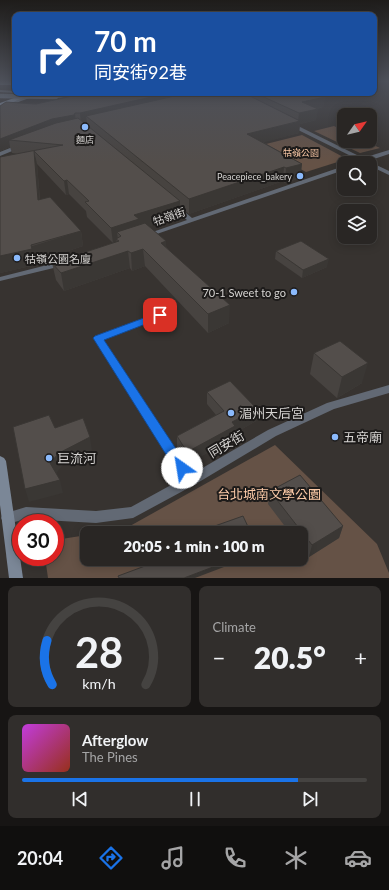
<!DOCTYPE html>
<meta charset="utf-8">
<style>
:root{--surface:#292624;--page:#312e2c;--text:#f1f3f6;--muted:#a5a5a6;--line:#454341;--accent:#1a73e8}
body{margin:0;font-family:Lato,"Noto Sans TC",sans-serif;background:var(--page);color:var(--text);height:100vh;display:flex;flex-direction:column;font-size:15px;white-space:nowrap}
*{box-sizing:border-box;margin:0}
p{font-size:13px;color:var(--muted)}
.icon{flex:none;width:22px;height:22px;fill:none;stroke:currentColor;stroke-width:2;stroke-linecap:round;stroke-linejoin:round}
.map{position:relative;height:578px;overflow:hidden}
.side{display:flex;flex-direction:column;gap:8px;padding:8px;background:#171514;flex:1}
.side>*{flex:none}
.banner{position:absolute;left:12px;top:12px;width:365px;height:84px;border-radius:8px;box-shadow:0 2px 10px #0003,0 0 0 1px var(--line);background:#1a4fa0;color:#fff;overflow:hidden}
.needle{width:26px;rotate:56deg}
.tools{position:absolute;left:337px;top:108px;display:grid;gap:8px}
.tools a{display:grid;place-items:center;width:40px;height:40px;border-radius:8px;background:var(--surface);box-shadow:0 2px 10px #0003,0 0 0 1px var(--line);font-size:20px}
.speed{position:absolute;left:12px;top:514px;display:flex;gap:8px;font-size:20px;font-weight:700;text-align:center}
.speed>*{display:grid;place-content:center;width:52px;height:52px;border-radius:50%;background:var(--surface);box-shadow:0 2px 10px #0003,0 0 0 1px var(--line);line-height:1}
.speed .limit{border:6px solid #d22;background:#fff;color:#111}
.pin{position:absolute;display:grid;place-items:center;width:34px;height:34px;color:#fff;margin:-17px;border-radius:8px;box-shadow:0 2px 6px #0006}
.me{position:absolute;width:44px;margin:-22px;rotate:328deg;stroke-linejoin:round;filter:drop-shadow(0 0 3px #0008)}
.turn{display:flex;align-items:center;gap:14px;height:84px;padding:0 16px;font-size:18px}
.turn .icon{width:52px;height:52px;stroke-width:2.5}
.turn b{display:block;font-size:28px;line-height:34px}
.big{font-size:30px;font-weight:800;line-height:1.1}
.side .widget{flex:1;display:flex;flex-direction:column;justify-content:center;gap:6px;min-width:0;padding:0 14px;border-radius:8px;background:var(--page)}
.side .dial{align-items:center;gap:0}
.dial svg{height:104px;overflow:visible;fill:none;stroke:var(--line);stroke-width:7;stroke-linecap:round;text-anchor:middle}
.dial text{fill:var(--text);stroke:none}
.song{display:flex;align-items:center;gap:12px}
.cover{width:48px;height:48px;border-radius:6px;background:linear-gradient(135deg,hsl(290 70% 55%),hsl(10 70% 35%))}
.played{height:4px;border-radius:2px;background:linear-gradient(90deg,var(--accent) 80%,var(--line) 80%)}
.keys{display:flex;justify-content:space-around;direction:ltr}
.heat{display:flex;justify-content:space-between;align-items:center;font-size:22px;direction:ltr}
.side .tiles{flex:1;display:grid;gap:8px;grid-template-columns:1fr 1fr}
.widget:last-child{grid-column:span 2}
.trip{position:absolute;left:80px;top:526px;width:228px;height:40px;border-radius:8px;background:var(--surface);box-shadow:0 2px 10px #0003,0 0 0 1px var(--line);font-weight:800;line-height:40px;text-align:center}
.tab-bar{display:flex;height:64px;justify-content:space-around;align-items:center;background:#100f0e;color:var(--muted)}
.tab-bar .icon{width:28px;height:28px}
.tab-bar .active{color:var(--accent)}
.tab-bar b{font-size:18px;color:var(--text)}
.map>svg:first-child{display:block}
.green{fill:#655246}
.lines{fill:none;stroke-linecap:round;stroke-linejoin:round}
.minor{fill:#626974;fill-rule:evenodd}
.secondary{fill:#7b8797;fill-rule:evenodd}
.trunk{fill:#97a8c0;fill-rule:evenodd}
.secondary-bridge{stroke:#7b8797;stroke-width:4.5}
.wall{fill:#474340}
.shaded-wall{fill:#3a3734}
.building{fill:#534e4b;stroke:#3a3734}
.route{fill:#1a73e8;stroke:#114b97}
.poi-dot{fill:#8bbafc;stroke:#1d1b1a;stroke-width:1.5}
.labels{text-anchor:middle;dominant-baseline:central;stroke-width:4;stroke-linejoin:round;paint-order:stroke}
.far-poi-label{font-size:9px;fill:#d5d3d1;stroke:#1d1b1a}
.far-park-label{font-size:9px;fill:#fccaa8;stroke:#1d1b1a}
.street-label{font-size:11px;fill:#d5d3d1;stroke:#1d1b1a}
.poi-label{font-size:11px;fill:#d5d3d1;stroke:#1d1b1a;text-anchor:start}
.near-poi-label{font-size:13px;fill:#d5d3d1;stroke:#1d1b1a;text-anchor:start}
.near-street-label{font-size:13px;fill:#d5d3d1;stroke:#1d1b1a}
.near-park-label{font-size:13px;fill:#fccaa8;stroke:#1d1b1a}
</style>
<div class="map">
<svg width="389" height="578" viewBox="0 0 389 578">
<rect width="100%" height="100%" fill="#373330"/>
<g class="green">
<path d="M334,126L344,131V141H365L380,148L360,153L314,131Z"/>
<path d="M302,135L347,159L306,172L258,146Z"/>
<path d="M275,445L377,544L389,573V578H48L45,557H55V540L87,535V559H301V533H105L121,531Z"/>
</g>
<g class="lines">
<g class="minor">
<path d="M288,123H292L363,158L389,150V154L368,161L389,171V175L370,166V163L359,162V160L288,125Z"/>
<path d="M20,144L23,146L22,147L0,156V152Z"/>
<path d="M344,166V170L148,237H144L143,236L144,235L187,220L170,205V203H174L192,218Z"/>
<path d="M63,261H66L67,263L66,265L0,281V277Z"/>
<path d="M160,312L163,313L164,315L163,317L103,339L192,474L268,430L327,403L389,385V393L334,409L276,436L194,485L133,518L96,523L26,519L7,524L3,522L1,518L3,514L26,507L96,511L131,507L182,479L94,338L95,336Z"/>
</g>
<g class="secondary">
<path d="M0,90L15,91L16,93L0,92Z"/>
<path d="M38,93H44L21,101L0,110V107L17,99Z"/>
<path d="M86,93H102L100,94L56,98L54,97L56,96Z"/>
<path d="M0,456L4,458L6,461L23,578H9L0,505Z"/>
</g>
<g class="trunk">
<rect x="0" y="81" width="15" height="4"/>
<path d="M28,93H36L0,107V103Z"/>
</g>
<path class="secondary-bridge" d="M0,96L56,97"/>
</g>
<g class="wall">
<path d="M75,93H315L325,97L323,107L317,109L316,120L300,124L299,133L263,142L302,164L300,178L285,183L283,181L189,214L180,206V216L149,226L229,323L208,333L145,266L132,271L130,268L64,291L56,280L52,263L113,243L87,217L86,211L69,194L66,195L37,164L40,199L81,231L83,246L35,262V265L0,273L18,154L12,153L10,147L0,151V106L36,104L75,95Z"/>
<path d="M276,251L327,267L302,278L275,259Z"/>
<path d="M314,353L362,383L337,398L310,374Z"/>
<path d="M207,392L256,421L235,433L234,438L187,464L177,449V436L216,415L207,404Z"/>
<path d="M270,491L343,526L339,538L309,557L301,547V533H290L268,504Z"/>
</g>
<g class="shaded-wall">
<path d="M169,93H192L86,116L87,123L81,124L80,113Z"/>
<path d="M325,97L323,107L301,112L302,102Z"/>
<path d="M318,109L316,120L300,124L299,133L247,147V134L298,122L299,113Z"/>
<path d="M75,113L76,124L9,140L10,147L0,151V139L52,119Z"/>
<path d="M34,151L37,164L41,215L38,200Z"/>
<path d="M302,164L300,178L285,183L286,168Z"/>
<path d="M284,167L283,181L189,214V199Z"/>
<path d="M67,180L69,194L66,195L64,181Z"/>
<path d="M180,201V216L121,236L117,232L118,240L116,239L117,242L113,243L111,228L134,215Z"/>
<path d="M81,231L83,246L35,262V265L0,273V256Z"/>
<path d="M166,241L167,258L161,243Z"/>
<path d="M143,249L145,266L132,271L131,253Z"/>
<path d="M128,251L130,268L64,291L61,273Z"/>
<path d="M329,259L327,267L302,278L303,270Z"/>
<path d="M230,305L229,323L208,333V314Z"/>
<path d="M368,363L362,383L337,398L342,377Z"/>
<path d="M257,409L256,421L235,433L234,438L187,464V452L232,422Z"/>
<path d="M90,437L92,450L62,466L54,476L50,463L59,453Z"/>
<path d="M60,480L63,493L29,502L25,489Z"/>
<path d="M343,526L339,538L309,557L312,545Z"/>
<path d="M234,559H245L195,578H184Z"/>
</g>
<g class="building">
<path d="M76,93H169L80,113H75L74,115L52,119L0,139V106L6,102L36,104L77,95Z"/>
<path d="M188,93H244L300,121L247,134L302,164L286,168L284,167L189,199L86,116Z"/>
<path d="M255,93H315L325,97L302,102L318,109L299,113Z"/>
<path d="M78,118L180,201L134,215L139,219L111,228L85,202L89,201L67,180L64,181L34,151L38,200L50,197L81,231L31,245L32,249L0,256V157L63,145L9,140L56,123Z"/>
<path d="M145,223L166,241L161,243L230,305L208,314L143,249L131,253L128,251L61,273L52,263L119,241L116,239L121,236L117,232Z"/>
<path d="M301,241L329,259L303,270L276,251Z"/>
<path d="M340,341L368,363L342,377L314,353Z"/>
<path d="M230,381L257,409L232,422L235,426L187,452L177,436L224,411L207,392Z"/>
<path d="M49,415L55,428L83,418L90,437L59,453L50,463L60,480L25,489L13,427Z"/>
<path d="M300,475L343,526L312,545L270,491Z"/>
<path d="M243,516L251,533H195Z"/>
<path d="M164,559H234L184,578H119L118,576Z"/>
</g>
<linearGradient id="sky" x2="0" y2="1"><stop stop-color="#1e1c1a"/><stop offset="0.5" stop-color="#4d5059"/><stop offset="1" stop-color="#4d5059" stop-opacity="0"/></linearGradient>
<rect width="389" height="162" fill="url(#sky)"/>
<path class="route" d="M160,312L164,313L165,315L164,317L104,340L186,464L188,468L186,472L182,474L177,472L93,338L95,336Z"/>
<g class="poi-dot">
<circle cx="85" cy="127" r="4"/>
<circle cx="300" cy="176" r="4"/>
<circle cx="17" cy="258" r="4"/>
<circle cx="294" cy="292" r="4"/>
<circle cx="231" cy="413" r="4"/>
<circle cx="335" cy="437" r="4"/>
<circle cx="49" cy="458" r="4"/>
</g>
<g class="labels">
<g class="far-poi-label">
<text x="85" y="139">麵店</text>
<text x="292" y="176" text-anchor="end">Peacepiece_bakery</text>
</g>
<g class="far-park-label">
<text x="301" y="152">牯嶺公園</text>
</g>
<g class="street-label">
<text transform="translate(169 216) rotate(-19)">牯嶺街</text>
</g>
<g class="poi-label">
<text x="25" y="258">牯嶺公園名廈</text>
<text x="286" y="292" text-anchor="end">70-1 Sweet to go</text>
</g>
<g class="near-poi-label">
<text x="239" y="413">湄州天后宮</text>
<text x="343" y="437">五帝廟</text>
<text x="57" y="458">巨流河</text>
</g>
<g class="near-street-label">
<text transform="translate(226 444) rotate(-31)">同安街</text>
</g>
<g class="near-park-label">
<text x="269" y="494">台北城南文學公園</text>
</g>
</g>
</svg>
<div class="tools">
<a><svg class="needle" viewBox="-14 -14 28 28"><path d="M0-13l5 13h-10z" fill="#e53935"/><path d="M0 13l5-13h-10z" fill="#a5a5a6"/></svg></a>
<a><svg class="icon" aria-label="search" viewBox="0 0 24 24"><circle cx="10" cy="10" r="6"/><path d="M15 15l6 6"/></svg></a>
<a><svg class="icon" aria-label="layers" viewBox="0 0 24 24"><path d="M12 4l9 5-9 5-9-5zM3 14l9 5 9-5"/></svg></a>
</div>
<div class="speed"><div class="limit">30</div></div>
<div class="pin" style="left:160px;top:315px;background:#d93025"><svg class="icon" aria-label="arrive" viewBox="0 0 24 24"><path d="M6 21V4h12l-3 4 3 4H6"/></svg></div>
<svg class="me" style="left:182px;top:468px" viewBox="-20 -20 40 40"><circle r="19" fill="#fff"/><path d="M0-13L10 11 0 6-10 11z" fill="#1a73e8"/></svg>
<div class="trip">20:05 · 1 min · 100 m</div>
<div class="banner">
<div class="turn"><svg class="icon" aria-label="right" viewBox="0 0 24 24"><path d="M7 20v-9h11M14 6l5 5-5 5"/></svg><div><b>70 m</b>同安街92巷</div></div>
</div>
</div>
<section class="side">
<div class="tiles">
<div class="widget dial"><svg viewBox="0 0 100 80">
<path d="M14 69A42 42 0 1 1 86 69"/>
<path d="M14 69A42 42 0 0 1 10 35" stroke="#1a73e8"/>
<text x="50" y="56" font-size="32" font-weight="700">28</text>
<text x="50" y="72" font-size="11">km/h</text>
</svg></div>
<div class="widget"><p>Climate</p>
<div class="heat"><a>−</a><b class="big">20.5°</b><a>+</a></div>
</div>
<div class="widget">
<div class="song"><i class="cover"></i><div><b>Afterglow</b><p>The Pines</p></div></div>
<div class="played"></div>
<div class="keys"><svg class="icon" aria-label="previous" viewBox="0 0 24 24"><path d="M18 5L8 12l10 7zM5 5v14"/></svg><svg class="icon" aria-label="pause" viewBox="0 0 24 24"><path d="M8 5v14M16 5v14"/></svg><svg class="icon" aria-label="next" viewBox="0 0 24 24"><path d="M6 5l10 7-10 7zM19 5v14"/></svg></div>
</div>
</div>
</section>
<nav class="tab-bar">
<b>20:04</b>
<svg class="icon active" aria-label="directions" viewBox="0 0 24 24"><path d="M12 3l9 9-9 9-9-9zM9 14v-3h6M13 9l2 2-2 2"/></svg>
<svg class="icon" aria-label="music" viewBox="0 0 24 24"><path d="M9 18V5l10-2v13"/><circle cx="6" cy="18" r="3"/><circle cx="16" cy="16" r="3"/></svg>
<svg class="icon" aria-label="phone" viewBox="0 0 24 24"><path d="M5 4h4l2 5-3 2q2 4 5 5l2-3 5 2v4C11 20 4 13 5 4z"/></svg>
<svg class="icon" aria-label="climate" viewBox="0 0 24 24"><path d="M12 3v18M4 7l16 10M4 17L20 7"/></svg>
<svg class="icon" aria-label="car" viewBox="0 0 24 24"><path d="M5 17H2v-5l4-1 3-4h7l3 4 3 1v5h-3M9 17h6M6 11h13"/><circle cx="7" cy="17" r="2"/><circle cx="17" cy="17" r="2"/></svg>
</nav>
